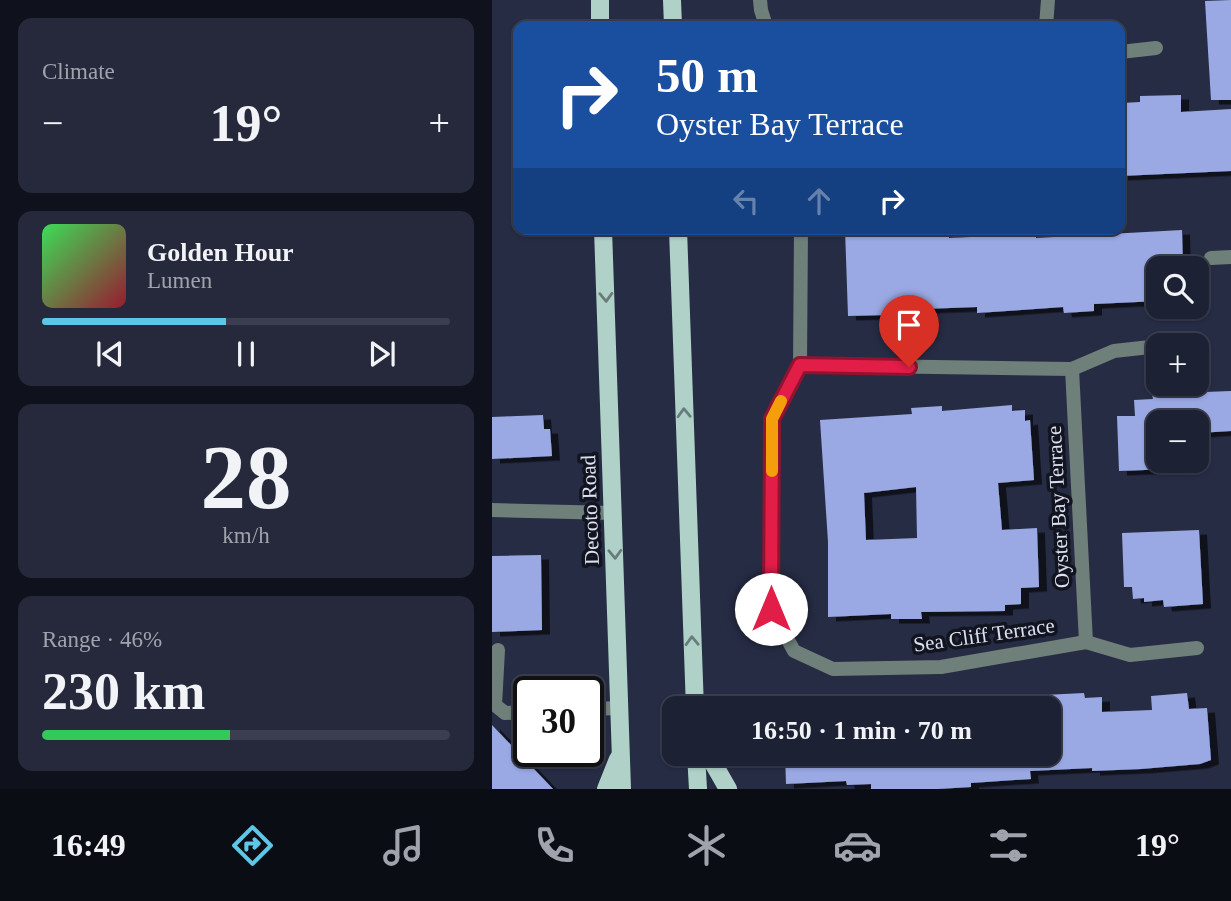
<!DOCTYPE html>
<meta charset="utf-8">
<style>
:root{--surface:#1c2133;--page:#25293b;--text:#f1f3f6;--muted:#a0a3ac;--line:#3a3e4e;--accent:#5dc7e8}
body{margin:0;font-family:Georgia,serif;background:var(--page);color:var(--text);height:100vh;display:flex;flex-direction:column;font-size:26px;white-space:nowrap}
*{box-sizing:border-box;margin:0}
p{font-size:23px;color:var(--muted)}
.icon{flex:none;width:38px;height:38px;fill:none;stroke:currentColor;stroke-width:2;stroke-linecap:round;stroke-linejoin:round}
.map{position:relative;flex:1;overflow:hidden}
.details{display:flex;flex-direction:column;gap:18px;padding:18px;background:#0f121c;width:492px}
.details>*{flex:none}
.guide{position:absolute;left:21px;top:21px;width:612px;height:214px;border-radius:14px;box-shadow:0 2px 5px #0004,0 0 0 2px var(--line);background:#1a4fa0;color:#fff;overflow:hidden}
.tools{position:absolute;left:654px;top:256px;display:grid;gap:14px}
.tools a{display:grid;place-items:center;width:63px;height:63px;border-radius:14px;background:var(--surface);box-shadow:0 2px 5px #0004,0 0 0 2px var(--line);font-size:35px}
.speed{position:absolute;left:21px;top:676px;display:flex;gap:14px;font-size:35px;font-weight:700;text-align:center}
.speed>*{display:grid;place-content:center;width:91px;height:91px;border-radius:50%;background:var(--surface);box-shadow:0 2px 5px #0004,0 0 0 2px var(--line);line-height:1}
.speed .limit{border:4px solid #111;border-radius:10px;background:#fff;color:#111}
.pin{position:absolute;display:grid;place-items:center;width:60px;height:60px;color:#fff;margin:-72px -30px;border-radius:50% 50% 50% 0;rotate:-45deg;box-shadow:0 0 7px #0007}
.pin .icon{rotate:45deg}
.me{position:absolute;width:77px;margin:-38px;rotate:0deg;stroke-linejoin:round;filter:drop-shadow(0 0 5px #0008)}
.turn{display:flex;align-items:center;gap:24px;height:147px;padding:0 28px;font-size:32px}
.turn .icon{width:91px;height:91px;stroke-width:2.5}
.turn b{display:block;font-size:49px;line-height:60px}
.lanes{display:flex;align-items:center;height:66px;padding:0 28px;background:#0003;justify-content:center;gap:35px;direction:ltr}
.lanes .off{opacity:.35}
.big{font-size:52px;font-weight:700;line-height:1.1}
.details .tile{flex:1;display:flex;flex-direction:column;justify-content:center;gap:10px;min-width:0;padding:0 24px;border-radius:14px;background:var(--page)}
.details .dial{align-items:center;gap:0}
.dial b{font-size:91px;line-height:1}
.song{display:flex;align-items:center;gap:21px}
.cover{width:84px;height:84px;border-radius:10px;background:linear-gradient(135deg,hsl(130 70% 55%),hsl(350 70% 35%))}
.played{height:7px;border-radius:4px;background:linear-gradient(90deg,var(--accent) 45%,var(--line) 45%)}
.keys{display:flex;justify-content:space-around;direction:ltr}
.heat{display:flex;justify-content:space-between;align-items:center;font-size:38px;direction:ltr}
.charge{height:10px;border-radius:5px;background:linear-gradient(90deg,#34c759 46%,var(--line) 0)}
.trip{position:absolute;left:170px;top:696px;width:399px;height:70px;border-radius:14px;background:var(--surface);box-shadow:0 2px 5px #0004,0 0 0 2px var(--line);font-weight:700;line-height:70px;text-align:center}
.tabs{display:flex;height:112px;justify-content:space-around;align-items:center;background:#0b0d14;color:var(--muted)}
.tabs .icon{width:49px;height:49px}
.tabs .on{color:var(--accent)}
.tabs b{font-size:32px;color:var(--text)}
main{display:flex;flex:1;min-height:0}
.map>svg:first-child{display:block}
.building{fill:#9aa9e4;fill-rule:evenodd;filter:url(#shadow)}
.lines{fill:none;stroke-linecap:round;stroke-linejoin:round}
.service{stroke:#6f7f7a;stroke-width:14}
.minor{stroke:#6f7f7a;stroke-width:14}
.primary{stroke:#b0d1c8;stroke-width:18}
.oneway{stroke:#697c7c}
.route-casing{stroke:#92132f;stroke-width:18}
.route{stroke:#e11d48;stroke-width:12}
.slow{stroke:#f59e0b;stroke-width:12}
.labels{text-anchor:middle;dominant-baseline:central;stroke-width:7;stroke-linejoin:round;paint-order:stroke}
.street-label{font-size:21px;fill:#dce0f0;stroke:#121520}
</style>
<main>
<section class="details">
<div class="tile"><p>Climate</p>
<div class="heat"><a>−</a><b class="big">19°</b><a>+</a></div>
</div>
<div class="tile">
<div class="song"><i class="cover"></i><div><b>Golden Hour</b><p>Lumen</p></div></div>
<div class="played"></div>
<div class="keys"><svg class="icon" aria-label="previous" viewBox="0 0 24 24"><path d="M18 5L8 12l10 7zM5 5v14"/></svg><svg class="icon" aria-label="pause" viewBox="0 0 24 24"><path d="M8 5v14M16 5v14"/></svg><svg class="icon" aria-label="next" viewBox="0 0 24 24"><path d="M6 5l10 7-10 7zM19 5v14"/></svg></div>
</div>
<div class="tile dial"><b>28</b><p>km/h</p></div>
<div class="tile"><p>Range · 46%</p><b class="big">230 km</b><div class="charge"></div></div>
</section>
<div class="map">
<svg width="740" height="789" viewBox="0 0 740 789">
<defs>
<filter id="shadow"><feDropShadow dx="8" dy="4.5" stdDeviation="0" flood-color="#0009"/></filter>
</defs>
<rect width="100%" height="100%" fill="#262c44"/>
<g class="building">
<path d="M740,0V100H719L713,1Z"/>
<path d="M689,95V112L740,109V171L628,176L630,103L648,102V96Z"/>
<path d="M353,229H392V234L417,233L418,235L457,233V238L544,234V238L690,230L691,268H667V301L602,304V311L572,313L571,307L485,313V307L431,309V314L356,316Z"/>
<path d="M740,391V431L706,433L705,436V422H667V460H703V468L627,471L625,416H643L642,400L661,399L660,394Z"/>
<path d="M520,405V411L533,410V421L538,420L542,480L506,483L510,530L545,528L547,587L529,588V604L513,605V611L429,612L430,619H399V614L336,617V542L328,420L420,414L419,408L450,406V411ZM424,487L425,538L374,540L372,493Z"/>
<path d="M51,415L52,429H58L60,456L0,459V417Z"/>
<path d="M707,530L711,604L672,607L671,600L652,602V598L641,599L640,587H632L630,533Z"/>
<path d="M49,555L50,630L0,632V556Z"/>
<path d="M592,693L593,698L610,697V712L660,710L659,696L695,693L697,709L715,708L719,760L708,764L649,769L600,771V768L538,771L539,779L479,783V787L445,789H379V784L355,785L354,781L294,784L293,754H556V709H501L500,705L552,702V695Z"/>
<path d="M0,725L61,789H0Z"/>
</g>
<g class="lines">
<g class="service">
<path d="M0,510L121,513"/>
<path d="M6,650L3,705L13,713L37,712"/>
<path d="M96,709L128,708"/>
</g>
<g class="minor">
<path d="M268,0L269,10L274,26"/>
<path d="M554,26L556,0"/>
<path d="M628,52L664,48"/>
<path d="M309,229L308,365L280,419L279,609L302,651L341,669L449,667L594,642L638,655L705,648"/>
<path d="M719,258L740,257"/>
<path d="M308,365L580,369L622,351L667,346"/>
<path d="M580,369L594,642"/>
</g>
<g class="primary">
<path d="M108,0V26"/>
<path d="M180,0L181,26"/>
<path d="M111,229L130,789"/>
<path d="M186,229L203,709"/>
<path d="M204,754L206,789"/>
<path d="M216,754L236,789"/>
<path d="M114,789L126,759"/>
</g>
</g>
<defs><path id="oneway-chevron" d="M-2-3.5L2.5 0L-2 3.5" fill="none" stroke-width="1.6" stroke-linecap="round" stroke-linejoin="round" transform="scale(1.75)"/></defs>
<g class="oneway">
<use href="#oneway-chevron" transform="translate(114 297) rotate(88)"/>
<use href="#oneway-chevron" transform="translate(192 413) rotate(-92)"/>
<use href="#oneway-chevron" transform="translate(123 554) rotate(88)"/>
<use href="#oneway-chevron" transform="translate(200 641) rotate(-92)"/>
</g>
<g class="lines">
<defs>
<path id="route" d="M279,609L280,419L308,365L417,367"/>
</defs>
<use href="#route" class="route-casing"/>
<use href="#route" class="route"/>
<path class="slow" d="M280,471V419L289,401"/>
</g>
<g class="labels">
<g class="street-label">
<text transform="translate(566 507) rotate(-93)">Oyster Bay Terrace</text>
<text transform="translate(98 510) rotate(-92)">Decoto Road</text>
<text transform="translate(492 635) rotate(-8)">Sea Cliff Terrace</text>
</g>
</g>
</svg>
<div class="tools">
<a><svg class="icon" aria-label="search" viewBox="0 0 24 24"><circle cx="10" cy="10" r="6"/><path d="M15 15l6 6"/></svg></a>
<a>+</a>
<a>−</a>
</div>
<div class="speed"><div class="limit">30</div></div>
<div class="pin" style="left:417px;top:367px;background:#d93025"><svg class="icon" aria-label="arrive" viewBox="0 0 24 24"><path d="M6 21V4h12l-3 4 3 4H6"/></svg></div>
<svg class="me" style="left:279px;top:609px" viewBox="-20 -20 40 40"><circle r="19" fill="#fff"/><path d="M0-13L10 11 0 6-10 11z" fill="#e11d48"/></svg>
<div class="trip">16:50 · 1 min · 70 m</div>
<div class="guide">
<div class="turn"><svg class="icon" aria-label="right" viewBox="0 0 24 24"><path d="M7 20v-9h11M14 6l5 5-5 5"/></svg><div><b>50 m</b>Oyster Bay Terrace</div></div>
<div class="lanes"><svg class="icon off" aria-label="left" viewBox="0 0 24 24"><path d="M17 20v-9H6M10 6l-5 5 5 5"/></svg><svg class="icon off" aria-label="ahead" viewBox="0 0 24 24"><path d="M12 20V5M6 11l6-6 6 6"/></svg><svg class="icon" aria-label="right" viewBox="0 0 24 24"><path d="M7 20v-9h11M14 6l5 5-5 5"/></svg></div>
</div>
</div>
</main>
<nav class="tabs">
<b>16:49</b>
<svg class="icon on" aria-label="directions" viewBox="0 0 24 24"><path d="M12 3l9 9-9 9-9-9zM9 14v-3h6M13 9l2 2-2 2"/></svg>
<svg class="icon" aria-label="music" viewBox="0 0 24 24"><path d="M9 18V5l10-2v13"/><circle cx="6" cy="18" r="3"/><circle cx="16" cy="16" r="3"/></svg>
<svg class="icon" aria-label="phone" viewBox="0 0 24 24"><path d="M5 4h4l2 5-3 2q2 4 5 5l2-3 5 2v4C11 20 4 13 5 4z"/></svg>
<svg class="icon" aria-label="climate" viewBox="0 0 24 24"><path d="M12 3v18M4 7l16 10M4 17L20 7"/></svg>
<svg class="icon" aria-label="car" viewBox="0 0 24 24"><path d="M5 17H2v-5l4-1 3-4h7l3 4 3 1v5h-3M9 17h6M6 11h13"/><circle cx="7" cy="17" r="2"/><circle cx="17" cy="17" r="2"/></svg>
<svg class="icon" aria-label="filters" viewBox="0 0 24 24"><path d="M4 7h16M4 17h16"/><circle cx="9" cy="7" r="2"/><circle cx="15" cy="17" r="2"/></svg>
<b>19°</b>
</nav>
